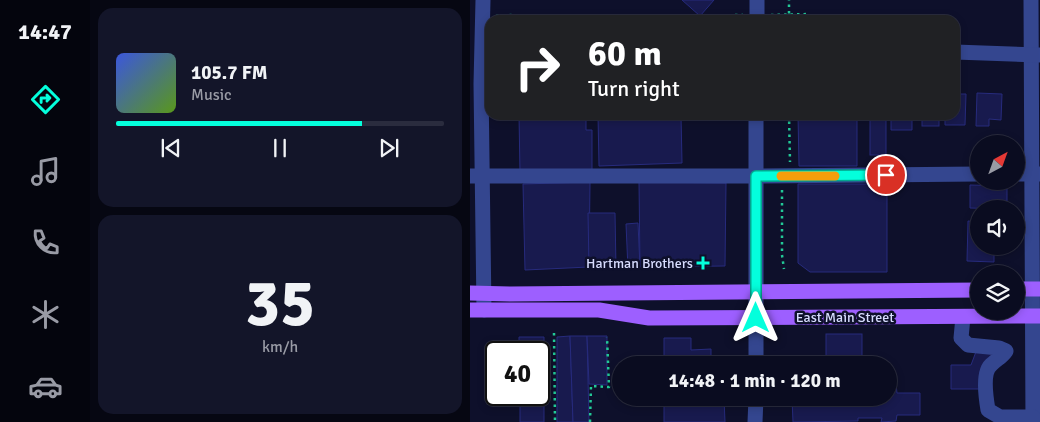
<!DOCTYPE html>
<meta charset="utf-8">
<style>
:root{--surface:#0a0c20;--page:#131529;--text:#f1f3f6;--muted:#999ba5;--line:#2a2c3e;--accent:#04ffdc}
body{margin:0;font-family:Signika,sans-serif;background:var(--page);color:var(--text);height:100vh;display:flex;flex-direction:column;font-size:19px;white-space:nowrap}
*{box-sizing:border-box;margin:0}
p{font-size:16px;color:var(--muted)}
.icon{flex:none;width:28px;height:28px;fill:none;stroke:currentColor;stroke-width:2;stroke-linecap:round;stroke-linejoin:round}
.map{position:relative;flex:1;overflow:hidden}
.side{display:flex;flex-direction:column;gap:8px;padding:8px;background:#060712;width:380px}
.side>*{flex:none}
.banner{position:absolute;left:15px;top:15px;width:475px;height:105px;border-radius:15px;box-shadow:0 2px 8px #0003,0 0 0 1px var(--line);background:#202124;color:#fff;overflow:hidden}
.needle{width:32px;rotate:41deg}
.controls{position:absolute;left:500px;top:135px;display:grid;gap:10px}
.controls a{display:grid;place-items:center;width:55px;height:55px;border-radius:50%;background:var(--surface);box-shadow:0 2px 8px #0003,0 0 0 1px var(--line);font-size:25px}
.speed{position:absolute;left:15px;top:341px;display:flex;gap:10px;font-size:25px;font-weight:700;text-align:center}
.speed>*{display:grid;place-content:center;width:65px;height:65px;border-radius:50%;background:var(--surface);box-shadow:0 2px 8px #0003,0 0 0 1px var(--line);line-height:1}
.speed .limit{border:2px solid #111;border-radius:8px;background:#fff;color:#111}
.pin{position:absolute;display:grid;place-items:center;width:42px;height:42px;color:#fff;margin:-21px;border:2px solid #fff;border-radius:50%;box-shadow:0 1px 5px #0007}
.me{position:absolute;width:55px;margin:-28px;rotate:0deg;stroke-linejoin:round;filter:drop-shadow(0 0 4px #0008)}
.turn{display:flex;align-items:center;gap:18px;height:105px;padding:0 20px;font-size:22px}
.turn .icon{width:65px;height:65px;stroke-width:2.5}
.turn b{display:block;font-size:35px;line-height:42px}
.side .card{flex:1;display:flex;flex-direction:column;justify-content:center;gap:8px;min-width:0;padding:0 18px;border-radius:15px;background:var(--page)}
.side .dial{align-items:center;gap:0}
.dial b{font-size:65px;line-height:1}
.song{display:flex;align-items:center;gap:15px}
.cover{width:60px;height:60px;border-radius:8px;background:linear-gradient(135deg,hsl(230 70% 55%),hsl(90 70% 35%))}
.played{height:5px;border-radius:2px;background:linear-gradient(90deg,var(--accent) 75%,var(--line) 75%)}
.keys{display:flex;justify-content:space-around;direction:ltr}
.trip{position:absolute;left:142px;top:356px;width:285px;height:50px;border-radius:25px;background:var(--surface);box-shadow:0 2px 8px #0003,0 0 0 1px var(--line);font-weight:700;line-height:50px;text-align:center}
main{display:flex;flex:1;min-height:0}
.menu{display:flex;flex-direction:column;width:90px;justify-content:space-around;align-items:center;background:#04050d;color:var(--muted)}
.menu .icon{width:35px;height:35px}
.menu .active{color:var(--accent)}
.menu b{font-size:22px;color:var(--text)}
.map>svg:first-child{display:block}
.building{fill:#181a4e;stroke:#272b7d}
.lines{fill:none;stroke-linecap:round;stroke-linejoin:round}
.path{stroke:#22c997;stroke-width:2.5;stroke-dasharray:2.5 4;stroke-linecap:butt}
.minor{stroke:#34468f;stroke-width:15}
.major{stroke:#9d5fff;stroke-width:15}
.route-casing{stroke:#03a68f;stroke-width:12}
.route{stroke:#04ffdc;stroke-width:9}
.slow{stroke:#f59e0b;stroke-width:9}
.poi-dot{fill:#04ffdc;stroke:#0e102b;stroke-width:2}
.labels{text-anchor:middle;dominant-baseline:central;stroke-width:5;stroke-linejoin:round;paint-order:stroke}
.poi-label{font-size:14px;fill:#d8ddff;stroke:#0e102b;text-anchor:end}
.street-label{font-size:14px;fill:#d8ddff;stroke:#0e102b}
</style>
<main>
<nav class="menu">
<b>14:47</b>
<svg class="icon active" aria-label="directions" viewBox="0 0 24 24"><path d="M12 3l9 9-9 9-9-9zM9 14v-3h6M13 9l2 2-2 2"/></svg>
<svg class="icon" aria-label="music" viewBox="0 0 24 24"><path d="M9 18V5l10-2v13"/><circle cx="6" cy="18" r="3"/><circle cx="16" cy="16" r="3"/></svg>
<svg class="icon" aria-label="phone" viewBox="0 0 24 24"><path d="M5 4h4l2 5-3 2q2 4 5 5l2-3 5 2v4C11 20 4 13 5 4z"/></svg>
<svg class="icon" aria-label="climate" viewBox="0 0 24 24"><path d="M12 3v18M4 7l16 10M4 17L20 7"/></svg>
<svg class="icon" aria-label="car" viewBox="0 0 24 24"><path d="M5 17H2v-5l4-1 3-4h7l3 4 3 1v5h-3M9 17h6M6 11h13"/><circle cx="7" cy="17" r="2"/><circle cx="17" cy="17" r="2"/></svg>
</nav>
<section class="side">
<div class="card">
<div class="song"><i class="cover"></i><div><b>105.7 FM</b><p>Music</p></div></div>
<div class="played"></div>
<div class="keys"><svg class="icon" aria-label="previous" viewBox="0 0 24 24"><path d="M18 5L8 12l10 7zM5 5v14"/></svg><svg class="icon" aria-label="pause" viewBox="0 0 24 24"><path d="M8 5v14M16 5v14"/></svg><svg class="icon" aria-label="next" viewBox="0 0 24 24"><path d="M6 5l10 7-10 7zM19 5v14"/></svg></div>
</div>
<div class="card dial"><b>35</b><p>km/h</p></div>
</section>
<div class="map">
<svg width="570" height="422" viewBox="0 0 570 422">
<rect width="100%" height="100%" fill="#0e102b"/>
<g class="building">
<path d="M212,0H244L230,16Z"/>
<path d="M507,93L532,94L531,120L519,119V126H506Z"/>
<path d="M485,94H496L495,125H475V115H485Z"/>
<path d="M49,115H116V130H122V173H50Z"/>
<path d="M128,115H211L212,163L129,166Z"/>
<path d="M328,115H387V166H329Z"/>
<rect x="400" y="115" width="16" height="40"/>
<path d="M421,115H445L442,116V130H421Z"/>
<rect x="452" y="115" width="17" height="11"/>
<path d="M120,182L119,267L55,270L53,184Z"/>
<path d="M169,182L256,183L255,266L170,267Z"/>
<path d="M328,184H417V272H340L328,263Z"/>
<path d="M500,185L537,186V209L500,208Z"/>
<path d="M118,213H145L146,268L119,267Z"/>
<path d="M498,221L509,222V246H520V250L524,251V262L497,261Z"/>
<path d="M168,223L170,267L158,269L156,224Z"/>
<rect x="356" y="334" width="36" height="31"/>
<path d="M100,336L103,422H87V337Z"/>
<path d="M100,336H117L119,422H103Z"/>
<path d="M117,336H137V385L119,384Z"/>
<path d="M49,337H74V422H50V395H69V352H49Z"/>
<path d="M194,338H221V350L241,349V356H254V365H194Z"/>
<path d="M510,341H526L517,389H481V365H501Z"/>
<path d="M419,385H426L427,393H450V415H427L426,421L411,422L412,418H388V421L323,422L322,398H419Z"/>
<path d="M194,398H254L255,422H194Z"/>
</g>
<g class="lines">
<g class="path">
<path d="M265,15H273"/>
<path d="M301,15L339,14"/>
<path d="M26,16L43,15"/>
<path d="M319,20V0"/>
<path d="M319,115L320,162"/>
<path d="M312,190V255L314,269"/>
<path d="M84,333L85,422"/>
<path d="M120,422L121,386L139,387L137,337"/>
</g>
<g class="minor">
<path d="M13,0L11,84L14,310"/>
<path d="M561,0L563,422"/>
<path d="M287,20V0"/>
<path d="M485,52L570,55"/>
<path d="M286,115V365"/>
<path d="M546,174H570"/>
<path d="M0,176H286L509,174"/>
<path d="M493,317L491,338L498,345L529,348L536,351C532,357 527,359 522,364C512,371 516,398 518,410L530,417H563"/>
<path d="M285,422L286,398"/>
</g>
<g class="major">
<path d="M546,289H570"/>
<path d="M0,293L40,294L509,290"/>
<path d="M0,310H129L179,318L570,316"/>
</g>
</g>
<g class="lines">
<defs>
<path id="route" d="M286,318V176L416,175"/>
</defs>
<use href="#route" class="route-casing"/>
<use href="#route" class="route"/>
<path class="slow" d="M311,176H365"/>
</g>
<path class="poi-dot" d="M230.5 255.5h5v5h5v5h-5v5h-5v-5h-5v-5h5z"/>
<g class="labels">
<g class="poi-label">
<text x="223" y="263">Hartman Brothers</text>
</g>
<g class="street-label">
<text x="375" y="317">East Main Street</text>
</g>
</g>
</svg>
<div class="controls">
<a><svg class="needle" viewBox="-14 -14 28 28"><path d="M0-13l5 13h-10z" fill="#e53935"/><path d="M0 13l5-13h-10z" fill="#999ba5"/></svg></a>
<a><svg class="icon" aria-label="sound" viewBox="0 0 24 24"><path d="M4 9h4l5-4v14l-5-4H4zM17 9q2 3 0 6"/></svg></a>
<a><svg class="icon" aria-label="layers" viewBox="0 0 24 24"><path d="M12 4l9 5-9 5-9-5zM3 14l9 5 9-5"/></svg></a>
</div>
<div class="speed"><div class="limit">40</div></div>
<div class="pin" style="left:416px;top:175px;background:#d93025"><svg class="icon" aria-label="arrive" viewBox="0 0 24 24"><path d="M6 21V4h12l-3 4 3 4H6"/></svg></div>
<svg class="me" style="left:286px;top:318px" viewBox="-20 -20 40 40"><path d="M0-17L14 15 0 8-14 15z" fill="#04ffdc" stroke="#fff" stroke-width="4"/></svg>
<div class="trip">14:48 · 1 min · 120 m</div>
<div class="banner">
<div class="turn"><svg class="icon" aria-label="right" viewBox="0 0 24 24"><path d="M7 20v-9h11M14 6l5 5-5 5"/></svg><div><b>60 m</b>Turn right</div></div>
</div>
</div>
</main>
